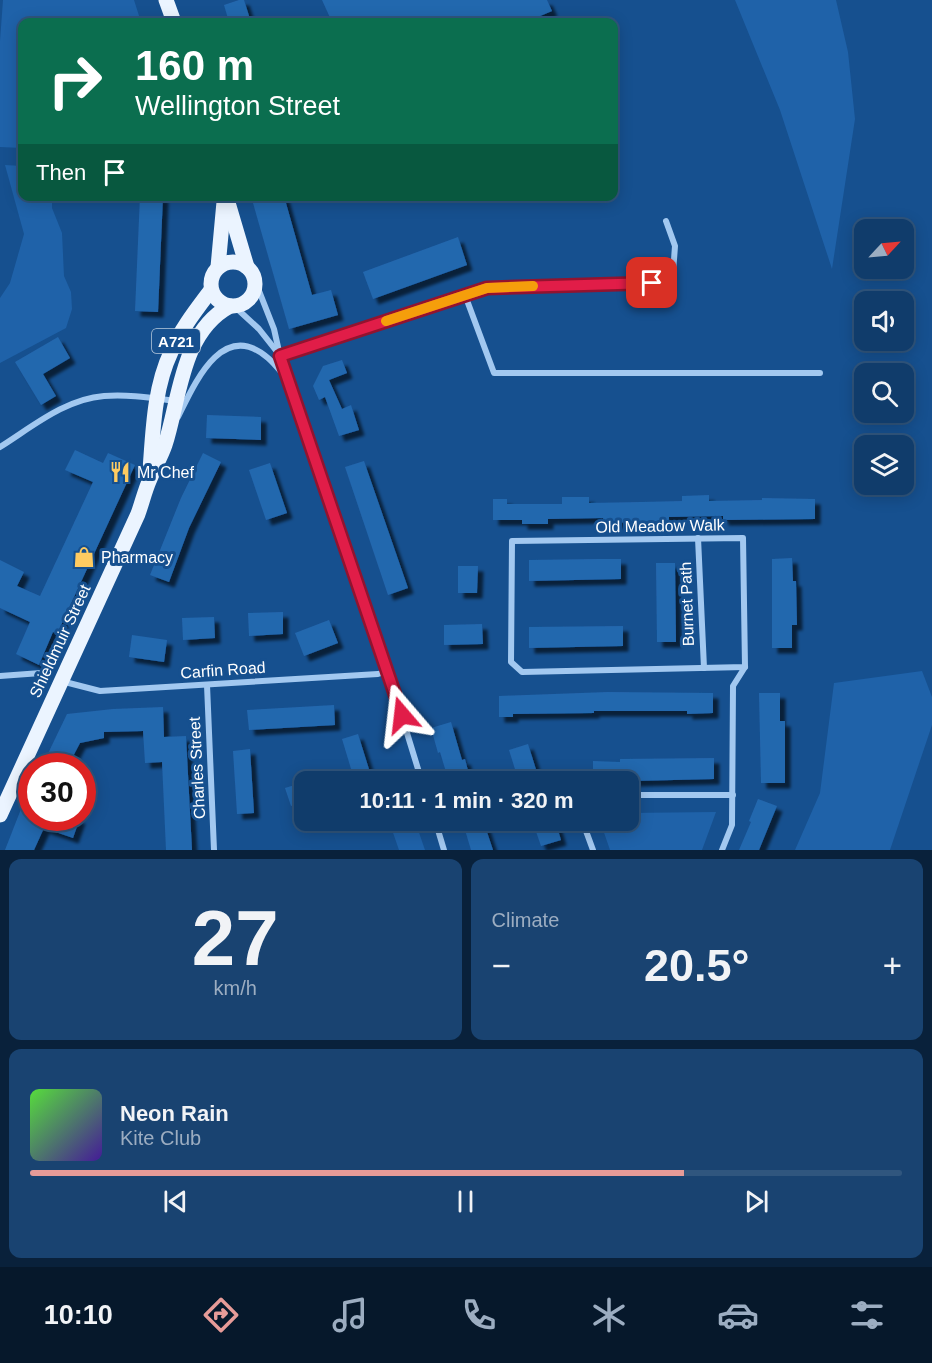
<!DOCTYPE html>
<meta charset="utf-8">
<style>
:root{--surface:#103c6b;--page:#194371;--text:#f1f3f6;--muted:#9cadc1;--line:#30567e;--accent:#e69b98}
body{margin:0;font-family:Helvetica,sans-serif;background:var(--page);color:var(--text);height:100vh;display:flex;flex-direction:column;font-size:22px;white-space:nowrap}
*{box-sizing:border-box;margin:0}
p{font-size:20px;color:var(--muted)}
.icon{flex:none;width:33px;height:33px;fill:none;stroke:currentColor;stroke-width:2;stroke-linecap:round;stroke-linejoin:round}
.map{position:relative;height:850px;overflow:hidden}
.panel{display:flex;flex-direction:column;gap:9px;padding:9px;background:#09213b;flex:1}
.panel>*{flex:none}
.hud{position:absolute;left:18px;top:18px;width:600px;height:183px;border-radius:12px;box-shadow:0 3px 15px #0003,0 0 0 2px var(--line);background:#0b6e4f;color:#fff;overflow:hidden}
.needle{width:39px;rotate:64deg}
.fabs{position:absolute;left:854px;top:219px;display:grid;gap:12px}
.fabs a{display:grid;place-items:center;width:60px;height:60px;border-radius:12px;background:var(--surface);box-shadow:0 3px 15px #0003,0 0 0 2px var(--line);font-size:30px}
.speed{position:absolute;left:18px;top:753px;display:flex;gap:12px;font-size:30px;font-weight:700;text-align:center}
.speed>*{display:grid;place-content:center;width:78px;height:78px;border-radius:50%;background:var(--surface);box-shadow:0 3px 15px #0003,0 0 0 2px var(--line);line-height:1}
.speed .limit{border:9px solid #d22;background:#fff;color:#111}
.pin{position:absolute;display:grid;place-items:center;width:51px;height:51px;color:#fff;margin:-26px;border-radius:12px;box-shadow:0 3px 9px #0006}
.me{position:absolute;width:66px;margin:-33px;rotate:343deg;stroke-linejoin:round;filter:drop-shadow(0 0 4px #0008)}
.turn{display:flex;align-items:center;gap:21px;height:126px;padding:0 18px;font-size:27px}
.turn .icon{width:78px;height:78px;stroke-width:2.5}
.turn b{display:block;font-size:42px;line-height:51px}
.then{display:flex;align-items:center;height:57px;padding:0 18px;background:#0003;gap:12px;font-size:22px}
.big{font-size:45px;font-weight:800;line-height:1.1}
.panel .tile{flex:1;display:flex;flex-direction:column;justify-content:center;gap:9px;min-width:0;padding:0 21px;border-radius:12px;background:var(--page)}
.panel .dial{align-items:center;gap:0}
.dial b{font-size:78px;line-height:1}
.song{display:flex;align-items:center;gap:18px}
.cover{width:72px;height:72px;border-radius:9px;background:linear-gradient(135deg,hsl(110 70% 55%),hsl(260 70% 35%))}
.played{height:6px;border-radius:3px;background:linear-gradient(90deg,var(--accent) 75%,var(--line) 75%)}
.keys{display:flex;justify-content:space-around;direction:ltr}
.heat{display:flex;justify-content:space-between;align-items:center;font-size:33px;direction:ltr}
.panel .tiles{flex:1;display:grid;gap:9px;grid-template-columns:1fr 1fr}
.tile:last-child{grid-column:span 2}
.trip{position:absolute;left:294px;top:771px;width:345px;height:60px;border-radius:12px;background:var(--surface);box-shadow:0 3px 15px #0003,0 0 0 2px var(--line);font-weight:800;line-height:60px;text-align:center}
.tab-bar{display:flex;height:96px;justify-content:space-around;align-items:center;background:#06182b;color:var(--muted)}
.tab-bar .icon{width:42px;height:42px}
.tab-bar .current{color:var(--accent)}
.tab-bar b{font-size:27px;color:var(--text)}
.map>svg:first-child{display:block}
.green{fill:#1f62a9}
.building{fill:#2467ae;filter:url(#shadow)}
.lines{fill:none;stroke-linecap:round;stroke-linejoin:round}
.minor{stroke:#a2c8f0;stroke-width:6}
.primary{stroke:#ebf4ff;stroke-width:15}
.route-casing{stroke:#92132f;stroke-width:15}
.route{stroke:#e11d48;stroke-width:10}
.slow{stroke:#f59e0b;stroke-width:10}
.labels{text-anchor:middle;dominant-baseline:central;stroke-width:6;stroke-linejoin:round;paint-order:stroke}
.shield{fill:#16508f;stroke:#b9cadd;stroke-width:1.5}
.shield-label{font-size:15px;font-weight:bold;fill:#fff}
.poi-label{font-size:16px;fill:#fff;stroke:#16508f;text-anchor:start}
.street-label{font-size:16px;fill:#fff;stroke:#16508f}
</style>
<div class="map">
<svg width="932" height="850" viewBox="0 0 932 850">
<defs>
<filter id="shadow"><feDropShadow dx="5.5" dy="5.5" stdDeviation="1.5" flood-color="#0009"/></filter>
</defs>
<rect width="100%" height="100%" fill="#16508f"/>
<g class="green">
<path d="M3,0H134L141,22H22V148L0,147V41Z"/>
<path d="M735,0H836L848,52L855,119L832,269L780,110Z"/>
<path d="M5,165L22,166V196L52,197V208L62,233L64,276L71,292L72,309L66,328L0,363V298L10,283L24,234Z"/>
<path d="M922,671L932,697V725L890,850H795L820,793L834,683Z"/>
<path d="M716,812L702,850H610L600,821L628,820L629,813Z"/>
<path d="M399,821H415L425,850H399L390,824Z"/>
</g>
<g class="building">
<path d="M239,0H244L251,22H229L224,5Z"/>
<path d="M322,0H547L552,11L526,22H332Z"/>
<path d="M140,196H163L158,312L135,311Z"/>
<path d="M251,196H284L312,295L331,290L338,315L289,329Z"/>
<path d="M458,237L467,265L373,299L363,272Z"/>
<path d="M58,337L70,358L43,374L56,396L41,405L15,362Z"/>
<path d="M342,360L347,373L329,380L342,409L351,405L359,430L339,436L325,397L319,400L313,386L323,366Z"/>
<path d="M207,415L261,417V440L206,438Z"/>
<path d="M75,450L103,463L108,453L135,465L57,634L53,632L39,665L16,654L30,622L0,608V560L24,572L17,586L40,596L93,482L65,470Z"/>
<path d="M203,453L221,462L189,528L169,582L150,575L181,498Z"/>
<path d="M364,461L408,588L388,595L345,467Z"/>
<path d="M270,463L287,513L266,520L249,470Z"/>
<path d="M709,495V501L762,500V498L815,499V519L723,520V516L669,517V521L603,523V518L548,519V524H522V520H493V499H507V504H562V497H589V503L641,502L682,501V496Z"/>
<path d="M792,558L793,581H796L797,625H792V648H772V559Z"/>
<path d="M597,559H621V579L529,581V560Z"/>
<path d="M656,563H675L676,642H657Z"/>
<path d="M458,566H478L477,593H458Z"/>
<path d="M283,612V634L249,636L248,613Z"/>
<path d="M214,617L215,638L183,640L182,618Z"/>
<path d="M329,620L338,643L304,656L295,633Z"/>
<path d="M482,624L483,644L444,645V625Z"/>
<path d="M623,626V646L529,648V627Z"/>
<path d="M132,635L167,640L164,662L129,657Z"/>
<path d="M608,692L713,693V713L687,714V711H594V713L513,714V717H499V696Z"/>
<path d="M759,693H780V721H785V783H761Z"/>
<path d="M334,705L335,725L249,730L247,710Z"/>
<path d="M163,707L164,737L186,736L192,850H166L162,762L145,763L143,731L104,732V738L80,743L68,766H42L67,714L113,709Z"/>
<path d="M451,722L462,760L465,759L471,782H449L440,752L438,753L431,728Z"/>
<path d="M358,734L373,782H355L342,739Z"/>
<path d="M528,744L540,782H519L509,750Z"/>
<path d="M250,749L254,813L237,814L233,751Z"/>
<path d="M714,758V779L593,782V761L620,762V759Z"/>
<path d="M304,782V801L291,806L285,788Z"/>
<path d="M30,786L32,787V818H80L73,838L44,828L34,850H5Z"/>
<path d="M758,799L777,806L759,850H739L751,822L749,821Z"/>
<path d="M462,820H483L493,850H471Z"/>
<path d="M532,820H555L561,840L541,846Z"/>
</g>
<g class="lines">
<g class="minor">
<path d="M254,278L274,329L280,356L388,671L422,782"/>
<path d="M465,295L494,373H820"/>
<path d="M234,306L259,329L278,353"/>
<path d="M280,356L487,288L652,283L673,273L675,246L666,221"/>
<path d="M178,417C194,385 222,318 268,358C275,364 281,372 287,379"/>
<path d="M0,447C32,427 65,399 104,396C128,394 152,398 175,401"/>
<path d="M698,538L704,668"/>
<path d="M743,538L745,667L522,672L511,662L512,541Z"/>
<path d="M0,676L41,673"/>
<path d="M61,681L100,691L378,674L388,671"/>
<path d="M207,685L214,850"/>
<path d="M628,795H733"/>
<path d="M435,820L444,850"/>
<path d="M582,820L593,850"/>
<path d="M722,850L732,825L733,686L745,667"/>
</g>
<g class="primary">
<path d="M166,0L174,22"/>
<path d="M226,196L247,267"/>
<circle cx="233" cy="284" r="22"/>
<path d="M218,267L224,202"/>
<path d="M150,470C153,431 154,388 171,352C181,329 196,310 211,290"/>
<path d="M0,815L138,514C142,503 145,490 150,479C154,468 161,457 165,445C180,399 181,332 230,306"/>
</g>
</g>
<g class="lines">
<defs>
<path id="route" d="M402,715L280,356L487,288L652,283"/>
</defs>
<use href="#route" class="route-casing"/>
<use href="#route" class="route"/>
<path class="slow" d="M386,321L487,288L533,286"/>
</g>
<defs>
<symbol id="restaurant-bare" viewBox="-9 -9 18 18"><path d="M-5-6h1v4h1v-4h1v4h1v-4h1v5L-1.5 .5V6h-2V.5L-5-1ZM5-6V6H3V1.5H1.5Q1.5-4 5-6Z" fill="#ffcb61" stroke="#16508f" stroke-width="2.5" paint-order="stroke"/></symbol>
<symbol id="shop-bare" viewBox="-9 -9 18 18"><path d="M-5-2.5h2.3a2.7 3.5 0 0 1 5.4 0H5L5.5 6h-11ZM-1.5-2.5h3a1.5 2.3 0 0 0-3 0Z" fill="#ffcb61" stroke="#16508f" stroke-width="2.5" paint-order="stroke"/></symbol>
</defs>
<g fill-rule="evenodd">
<use href="#restaurant-bare" x="105" y="457" width="30" height="30"/>
<use href="#shop-bare" x="69" y="542" width="30" height="30"/>
</g>
<g class="labels">
<rect class="shield" x="152" y="329" width="48" height="24" rx="4.5"/>
<g class="shield-label">
<text x="176" y="341">A721</text>
</g>
<g class="poi-label">
<text x="137" y="472">Mr Chef</text>
<text x="101" y="557">Pharmacy</text>
</g>
<g class="street-label">
<text transform="translate(660 526) rotate(-1)">Old Meadow Walk</text>
<text transform="translate(687 604) rotate(-92)">Burnet Path</text>
<text transform="translate(60 641) rotate(-65)">Shieldmuir Street</text>
<text transform="translate(223 670) rotate(-4)">Carfin Road</text>
<text transform="translate(197 768) rotate(-93)">Charles Street</text>
</g>
</g>
</svg>
<div class="fabs">
<a><svg class="needle" viewBox="-14 -14 28 28"><path d="M0-13l5 13h-10z" fill="#e53935"/><path d="M0 13l5-13h-10z" fill="#9cadc1"/></svg></a>
<a><svg class="icon" aria-label="sound" viewBox="0 0 24 24"><path d="M4 9h4l5-4v14l-5-4H4zM17 9q2 3 0 6"/></svg></a>
<a><svg class="icon" aria-label="search" viewBox="0 0 24 24"><circle cx="10" cy="10" r="6"/><path d="M15 15l6 6"/></svg></a>
<a><svg class="icon" aria-label="layers" viewBox="0 0 24 24"><path d="M12 4l9 5-9 5-9-5zM3 14l9 5 9-5"/></svg></a>
</div>
<div class="speed"><div class="limit">30</div></div>
<div class="pin" style="left:652px;top:283px;background:#d93025"><svg class="icon" aria-label="arrive" viewBox="0 0 24 24"><path d="M6 21V4h12l-3 4 3 4H6"/></svg></div>
<svg class="me" style="left:402px;top:715px" viewBox="-20 -20 40 40"><path d="M0-17L14 15 0 8-14 15z" fill="#e11d48" stroke="#fff" stroke-width="4"/></svg>
<div class="trip">10:11 · 1 min · 320 m</div>
<div class="hud">
<div class="turn"><svg class="icon" aria-label="right" viewBox="0 0 24 24"><path d="M7 20v-9h11M14 6l5 5-5 5"/></svg><div><b>160 m</b>Wellington Street</div></div>
<div class="then">Then<svg class="icon" aria-label="arrive" viewBox="0 0 24 24"><path d="M6 21V4h12l-3 4 3 4H6"/></svg></div>
</div>
</div>
<section class="panel">
<div class="tiles">
<div class="tile dial"><b>27</b><p>km/h</p></div>
<div class="tile"><p>Climate</p>
<div class="heat"><a>−</a><b class="big">20.5°</b><a>+</a></div>
</div>
<div class="tile">
<div class="song"><i class="cover"></i><div><b>Neon Rain</b><p>Kite Club</p></div></div>
<div class="played"></div>
<div class="keys"><svg class="icon" aria-label="previous" viewBox="0 0 24 24"><path d="M18 5L8 12l10 7zM5 5v14"/></svg><svg class="icon" aria-label="pause" viewBox="0 0 24 24"><path d="M8 5v14M16 5v14"/></svg><svg class="icon" aria-label="next" viewBox="0 0 24 24"><path d="M6 5l10 7-10 7zM19 5v14"/></svg></div>
</div>
</div>
</section>
<nav class="tab-bar">
<b>10:10</b>
<svg class="icon current" aria-label="directions" viewBox="0 0 24 24"><path d="M12 3l9 9-9 9-9-9zM9 14v-3h6M13 9l2 2-2 2"/></svg>
<svg class="icon" aria-label="music" viewBox="0 0 24 24"><path d="M9 18V5l10-2v13"/><circle cx="6" cy="18" r="3"/><circle cx="16" cy="16" r="3"/></svg>
<svg class="icon" aria-label="phone" viewBox="0 0 24 24"><path d="M5 4h4l2 5-3 2q2 4 5 5l2-3 5 2v4C11 20 4 13 5 4z"/></svg>
<svg class="icon" aria-label="climate" viewBox="0 0 24 24"><path d="M12 3v18M4 7l16 10M4 17L20 7"/></svg>
<svg class="icon" aria-label="car" viewBox="0 0 24 24"><path d="M5 17H2v-5l4-1 3-4h7l3 4 3 1v5h-3M9 17h6M6 11h13"/><circle cx="7" cy="17" r="2"/><circle cx="17" cy="17" r="2"/></svg>
<svg class="icon" aria-label="filters" viewBox="0 0 24 24"><path d="M4 7h16M4 17h16"/><circle cx="9" cy="7" r="2"/><circle cx="15" cy="17" r="2"/></svg>
</nav>
